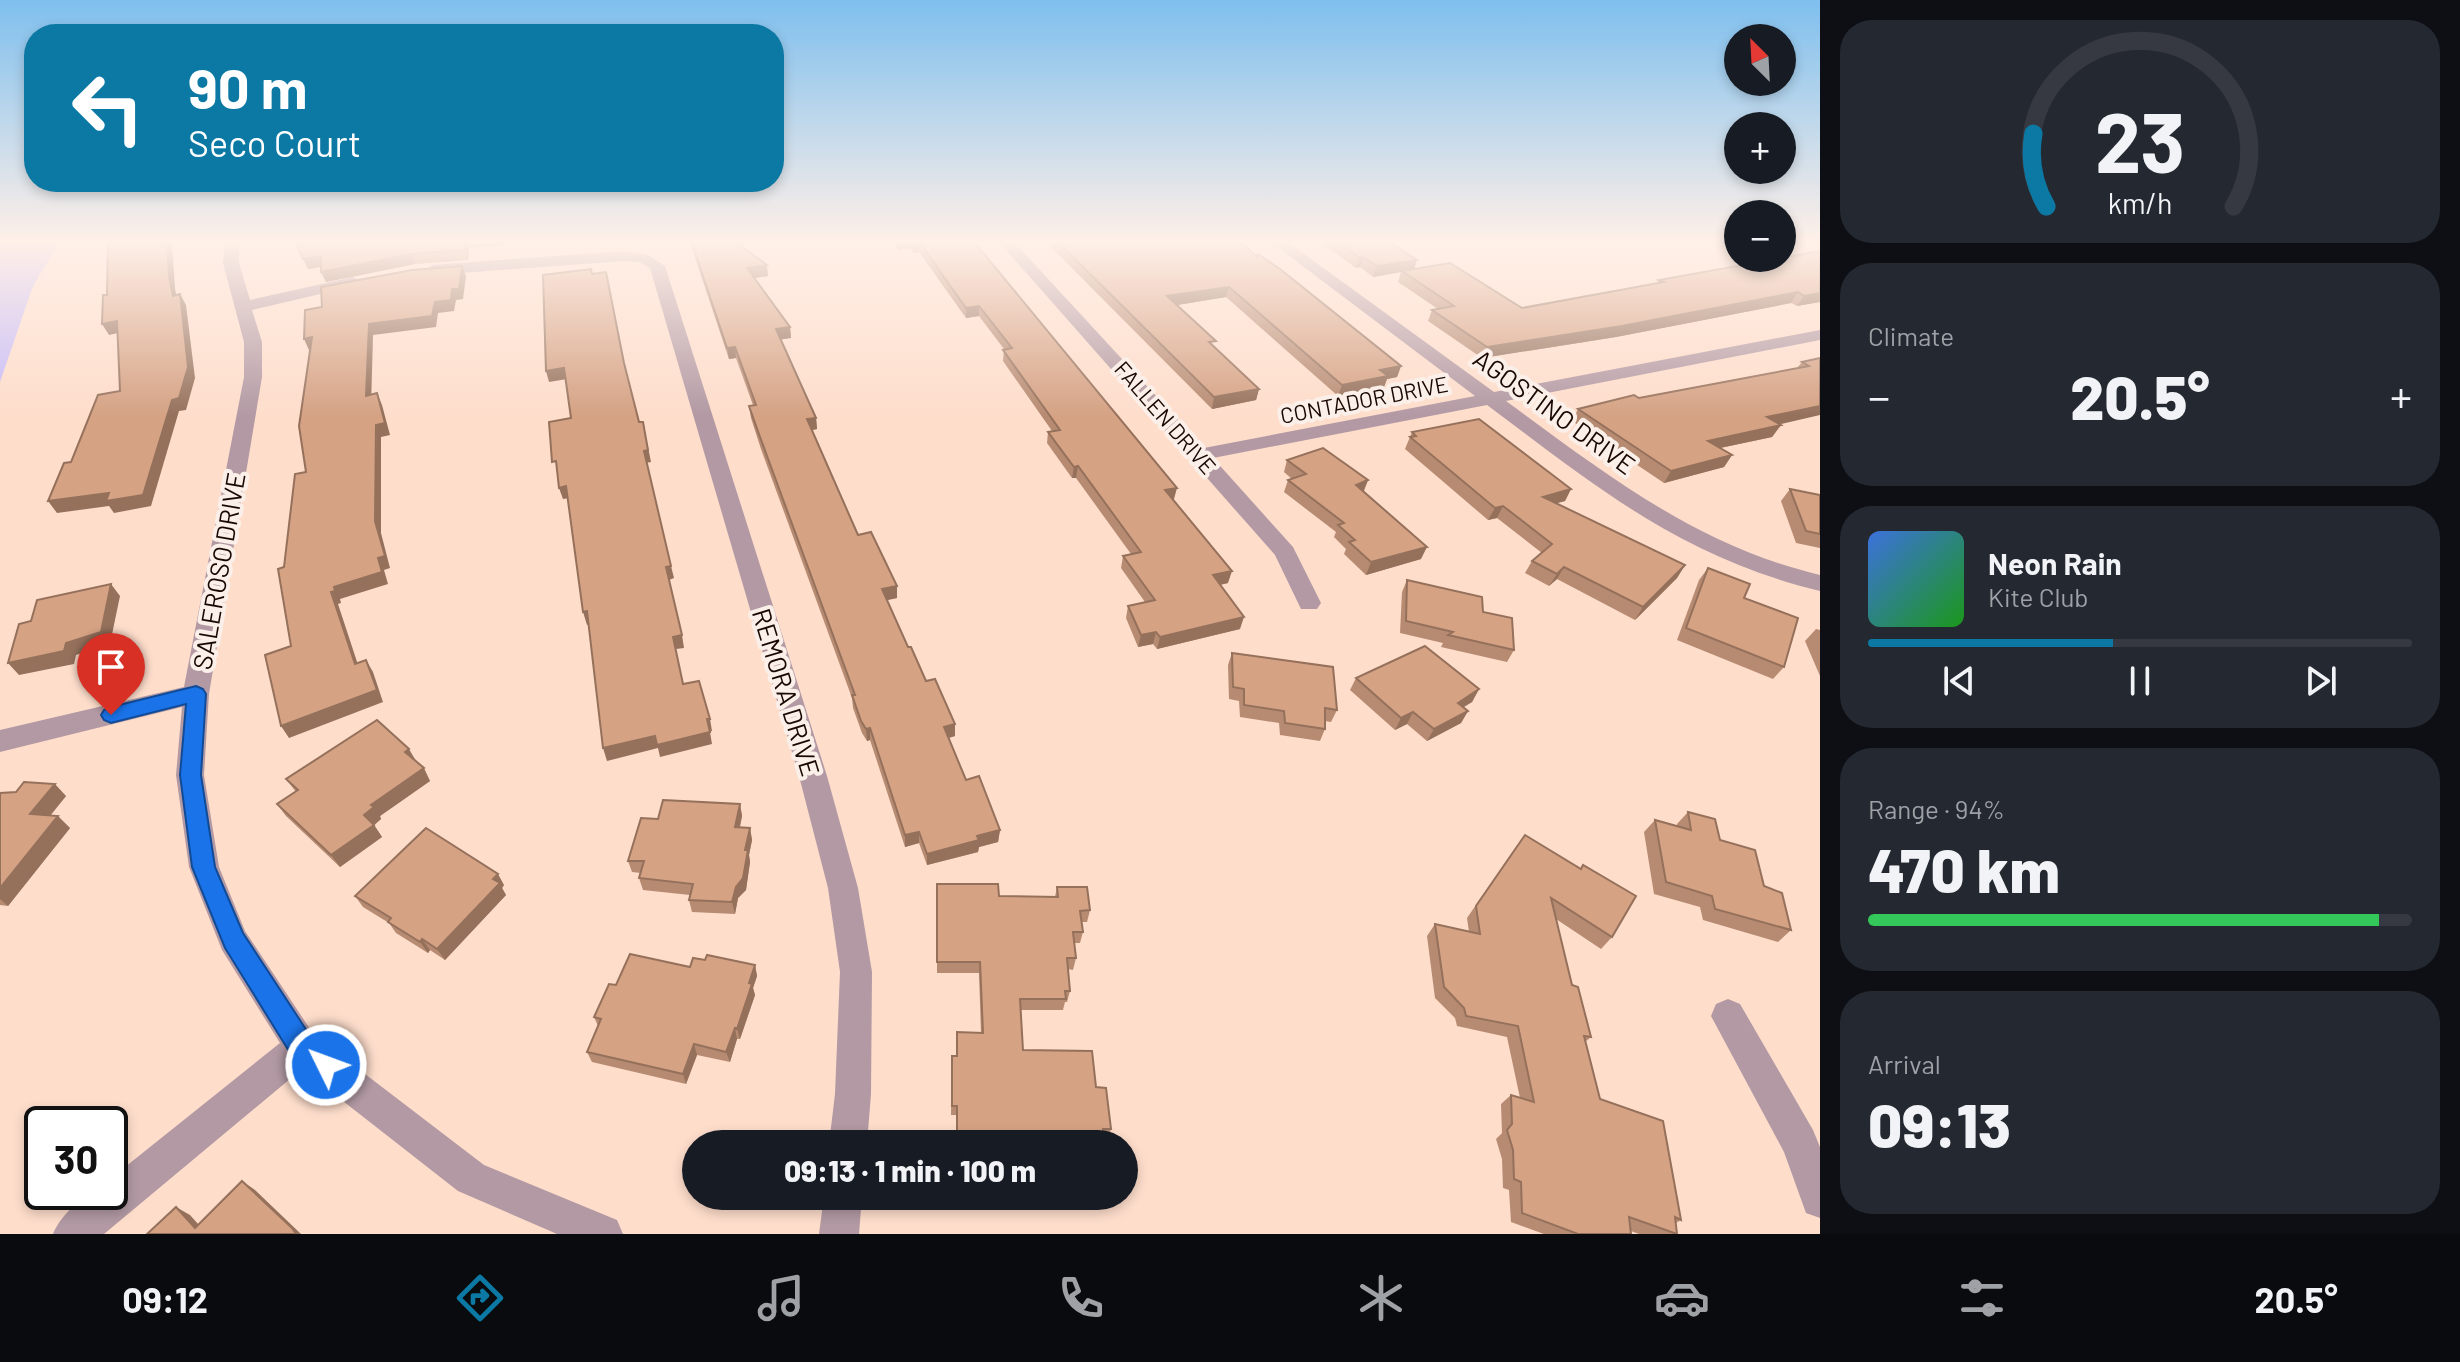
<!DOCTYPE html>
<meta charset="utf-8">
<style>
:root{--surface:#171b24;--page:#242831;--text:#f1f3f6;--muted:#9ea1a6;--line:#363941;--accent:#0b79a3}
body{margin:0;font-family:Barlow,sans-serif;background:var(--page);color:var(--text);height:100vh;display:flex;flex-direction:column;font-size:30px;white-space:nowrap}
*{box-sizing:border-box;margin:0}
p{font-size:26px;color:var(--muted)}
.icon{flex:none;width:44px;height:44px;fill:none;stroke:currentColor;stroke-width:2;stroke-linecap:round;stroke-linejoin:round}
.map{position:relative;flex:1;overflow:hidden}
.side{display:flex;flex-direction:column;gap:20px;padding:20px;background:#0d0f14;width:640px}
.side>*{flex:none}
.top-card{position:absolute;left:24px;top:24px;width:760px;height:168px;border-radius:32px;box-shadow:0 4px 12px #0003;background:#0b79a3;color:#fff;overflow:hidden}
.needle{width:52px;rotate:336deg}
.tools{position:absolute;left:1724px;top:24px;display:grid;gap:16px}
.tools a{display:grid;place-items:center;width:72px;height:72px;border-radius:50%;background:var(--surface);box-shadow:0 4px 12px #0003;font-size:40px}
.speed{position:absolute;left:24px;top:1106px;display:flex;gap:16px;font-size:40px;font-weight:700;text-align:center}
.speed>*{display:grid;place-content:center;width:104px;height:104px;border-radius:50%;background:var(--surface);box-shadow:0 4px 12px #0003;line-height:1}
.speed .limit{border:4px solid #111;border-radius:12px;background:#fff;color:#111}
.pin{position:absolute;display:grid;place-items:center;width:68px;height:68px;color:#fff;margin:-82px -34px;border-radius:50% 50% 50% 0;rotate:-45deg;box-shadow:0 0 8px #0007}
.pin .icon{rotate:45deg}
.me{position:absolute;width:88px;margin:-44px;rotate:312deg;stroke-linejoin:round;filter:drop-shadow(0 0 6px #0008)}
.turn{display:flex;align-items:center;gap:28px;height:168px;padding:0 32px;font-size:36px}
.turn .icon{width:104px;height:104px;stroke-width:2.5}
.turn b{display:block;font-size:56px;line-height:68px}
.big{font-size:60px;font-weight:800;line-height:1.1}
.side .tile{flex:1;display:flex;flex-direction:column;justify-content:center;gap:12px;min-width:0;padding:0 28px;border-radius:32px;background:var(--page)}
.side .dial{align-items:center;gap:0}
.dial svg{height:208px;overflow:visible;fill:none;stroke:var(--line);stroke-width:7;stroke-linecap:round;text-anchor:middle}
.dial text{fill:var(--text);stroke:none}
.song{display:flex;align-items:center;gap:24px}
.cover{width:96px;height:96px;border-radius:12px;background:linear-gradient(135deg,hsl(220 70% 55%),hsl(120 70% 35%))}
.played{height:8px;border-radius:4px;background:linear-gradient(90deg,var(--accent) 45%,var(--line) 45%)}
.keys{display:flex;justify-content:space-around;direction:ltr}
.heat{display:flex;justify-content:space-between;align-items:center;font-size:44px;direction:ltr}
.charge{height:12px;border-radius:6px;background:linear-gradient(90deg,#34c759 94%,var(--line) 0)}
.trip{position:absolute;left:682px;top:1130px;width:456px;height:80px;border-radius:40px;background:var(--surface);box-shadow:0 4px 12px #0003;font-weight:800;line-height:80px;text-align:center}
.tab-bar{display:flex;height:128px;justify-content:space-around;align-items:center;background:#090b0e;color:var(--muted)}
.tab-bar .icon{width:56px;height:56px}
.tab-bar .on{color:var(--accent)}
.tab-bar b{font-size:36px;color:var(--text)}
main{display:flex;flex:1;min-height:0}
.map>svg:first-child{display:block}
.green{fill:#c5bbf9}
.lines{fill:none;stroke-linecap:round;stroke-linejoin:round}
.minor{fill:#b299a3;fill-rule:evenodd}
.wall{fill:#b78b72}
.shaded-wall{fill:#95715c}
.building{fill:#d5a284;stroke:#95715c;stroke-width:2}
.route{fill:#1a73e8;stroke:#114b97;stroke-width:2}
.labels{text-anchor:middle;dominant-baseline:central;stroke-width:8;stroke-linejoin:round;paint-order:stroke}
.far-street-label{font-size:22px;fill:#190801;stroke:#fbf0e9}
.street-label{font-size:26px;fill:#190801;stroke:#fbf0e9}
</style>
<main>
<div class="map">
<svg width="1820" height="1234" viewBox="0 0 1820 1234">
<rect width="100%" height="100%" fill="#feddcb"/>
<path class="green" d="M0,243H59L33,286L0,382Z"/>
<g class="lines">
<g class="minor">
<path d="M225,243H239V263L250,300L353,277L361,282L359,285L252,310L262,342V377L209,694L204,775L219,867L245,931L314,1035L484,1165L617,1220L623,1234H557L458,1191L302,1069L104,1234H53C62,1212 86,1192 110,1192V1179L280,1043L222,950L189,867L176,775L182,707L0,752V730L184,687L244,377V342L223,263Z"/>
<path d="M1000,243H1015L1204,448L1475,396L1272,243H1289L1494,392L1820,330V340L1506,401C1606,474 1697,546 1820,575V591C1681,557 1598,488 1487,405L1213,458L1293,547L1321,603L1317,609H1301L1275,555Z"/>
<path d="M624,251L648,255L665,266L827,776L858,888L872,972L871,1094L867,1144H829L835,1094L840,972L828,888L799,776L650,268L639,262L624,261L433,275L425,270L433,265Z"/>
<path d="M1728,999L1740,1004L1813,1130L1820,1147V1218L1806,1213L1784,1152L1711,1016L1716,1004Z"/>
<path d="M824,1196H862L859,1234H819Z"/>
</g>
</g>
<g class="wall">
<path d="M296,243H525L469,248L468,260L415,264L326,282L321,267L308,269Z"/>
<path d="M690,243H751L741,246L768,276L754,278L790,327L791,338L781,339L816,418L817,429L812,430L858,535L897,586V598L887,600L908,647L926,681L955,724V736L949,738L966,780L1000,830L998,842L979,847L978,852L927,865L919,843L905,847L870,740L867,741L862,733L853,708L852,698L761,449L751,418L749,406L753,405L736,358L729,359Z"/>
<path d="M893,243H975L1174,499L1173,500L1228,583L1220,585L1240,629L1157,649L1153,644L1138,647L1126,618L1128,606L1145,602L1121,568L1123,556L1131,554L1076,478H1072L1047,443L1048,432L1052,431L1003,361L1004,349L979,316L966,318L919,252L913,253L911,248L898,250Z"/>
<path d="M1047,243H1242L1257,257L1401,366L1397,377L1387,379L1384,387L1338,396L1226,297L1177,305L1215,348L1259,389L1256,400L1212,409Z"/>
<path d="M1321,243H1391L1414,269L1522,308L1657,284L1659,280L1820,251V302L1797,306L1791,303L1616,337L1482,358L1428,321L1432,310L1438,309L1398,282L1401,272L1373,277L1360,267L1356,268Z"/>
<path d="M1820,358L1780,424L1781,425L1772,437L1720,448L1732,455L1724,467L1664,483L1572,421L1578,409L1797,368L1802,362Z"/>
<path d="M1412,432L1571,489L1565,501L1556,503L1685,565L1677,578L1635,620L1557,579L1549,586L1525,573L1532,561L1542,553L1497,518L1488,520L1405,449Z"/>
<path d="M1287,460L1368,480L1364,491L1421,559L1366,575L1344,554L1346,549L1334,537L1336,532L1284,492L1288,480L1292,479L1284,472Z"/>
<path d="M1790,489L1820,495V548L1796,543L1781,501Z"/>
<path d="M1708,568L1744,598L1784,667L1773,679L1677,640L1699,580Z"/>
<path d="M1407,580L1483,612L1514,650L1507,662L1441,647L1443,643L1400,633L1402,592Z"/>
<path d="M1816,629L1820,630V676L1805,641Z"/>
<path d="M1232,653L1337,710L1331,722L1325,721V729L1320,741L1280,735L1279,723L1240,717L1239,701L1229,699L1228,665Z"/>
<path d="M1356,678L1479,689L1472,702L1463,707L1468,711L1461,723L1427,741L1407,724L1395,730L1350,690Z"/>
<path d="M416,761L430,781L380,816L381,819L374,825L382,837L340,867L286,816L277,804L296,792L286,779Z"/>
<path d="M0,793L66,796L51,815L70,828L8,906L0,905Z"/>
<path d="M740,804L742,816L740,827L750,828L752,840L749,855L750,862L746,890L738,898L735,914L692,912L689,900L690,895L643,890L639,878L641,873L632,872L628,861L658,819Z"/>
<path d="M1688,812L1720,840L1764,886L1791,930L1778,942L1703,920L1700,907L1654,894L1644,832L1655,820L1677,826V824Z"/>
<path d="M1516,847L1580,869L1583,865L1612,937L1601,949L1556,919L1572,985L1591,1037L1585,1042L1600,1099L1681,1220L1676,1223L1677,1234H1639L1631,1231V1234H1544L1511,1222L1509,1190L1503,1188L1502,1159L1496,1139L1502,1133L1501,1104L1511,1095L1520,1098L1507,1037L1457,1026L1455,1018L1435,998L1427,936L1435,924L1469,932L1467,918Z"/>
<path d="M937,884L999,896L1055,897L1057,887L1090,910L1087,922H1082L1083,932L1080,943H1074L1076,958L1073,970L1068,969L1070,991L1067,1002H1065L1063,1010H1021L1023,1050L1096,1087L1111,1129L1108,1139H1104V1144H956V1115H951L952,1056H957V1032L981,1033L979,973H937Z"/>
<path d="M504,885L502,888L506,895L445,960L430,950L428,953L396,933L389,923L363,907L355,896Z"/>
<path d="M705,960L755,965L757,976L753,988L755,995L740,1039H737L730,1062L697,1055L686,1084L592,1062L587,1052L598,1026L594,1017L616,985L690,967Z"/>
</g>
<g class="shaded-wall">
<path d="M167,243H172L175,288L178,306L173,296L169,277Z"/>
<path d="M465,243H468L469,248L468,260L465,250Z"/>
<path d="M898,243H911V248L898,250Z"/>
<path d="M913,243H919V252L913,253Z"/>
<path d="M411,254L415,264L326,282L321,272Z"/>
<path d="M321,256L325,266L308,269L303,259Z"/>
<path d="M1359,257H1363L1360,267L1356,268Z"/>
<path d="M1417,260L1414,270L1402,271L1401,272L1373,277L1377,266Z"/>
<path d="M767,265L768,276L748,279L747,268Z"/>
<path d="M462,266L466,276L463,299L456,300L454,311L438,313L436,327L373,335L371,407L366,396L369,324L435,302L452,289Z"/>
<path d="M1229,287L1226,297L1165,307L1167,296Z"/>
<path d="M1798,292L1791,303L1616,337L1482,358L1487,347Z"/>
<path d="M1820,293V302L1797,306L1804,296Z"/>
<path d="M180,294L186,305L195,378L186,410L179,411L151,506L114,513L109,506L57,513L48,501L109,493Z"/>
<path d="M979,306V316L966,318V308Z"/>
<path d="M117,321L123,332L109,335L102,324Z"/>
<path d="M790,327L791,338L777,340L776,329Z"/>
<path d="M312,337L317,348L309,350L304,339Z"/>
<path d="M735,347L736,358L729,359L727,348Z"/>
<path d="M1401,366L1397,377L1387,379L1384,387L1338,396L1342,385L1380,370Z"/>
<path d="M564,368L567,379L549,382L546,371Z"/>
<path d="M1259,389L1256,400L1212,409L1214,397Z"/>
<path d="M377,393L382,405L390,435L381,437V533L390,568L384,570L388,584L340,599L341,603L338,604L362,677L355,664L331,592L334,587L378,558L375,521Z"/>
<path d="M1820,406V415L1759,429L1767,417Z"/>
<path d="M816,418L817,429L808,431L807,419Z"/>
<path d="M643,422L651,462L646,463L644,451Z"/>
<path d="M1781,425L1772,437L1701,452L1708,441Z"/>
<path d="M1732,455L1724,467L1664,483L1671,471Z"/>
<path d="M1078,466L1076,478H1072L1074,467Z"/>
<path d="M1368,480L1363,492L1356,485Z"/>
<path d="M566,486L569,498L563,499L559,488Z"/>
<path d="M1177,488L1174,499L1162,502L1165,490Z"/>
<path d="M1571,489L1565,501L1536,509L1543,497Z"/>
<path d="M1503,506L1497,518L1488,520L1495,508Z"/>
<path d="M1427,547L1421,559L1366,575L1371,562Z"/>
<path d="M1685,565L1677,578L1635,620L1643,607Z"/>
<path d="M671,566L674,578L669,580L666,567Z"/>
<path d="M1564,567L1557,579L1549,586L1557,574Z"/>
<path d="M1232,571L1228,583L1210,587L1213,575Z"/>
<path d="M111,584L120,596L110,644L76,655L74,664L19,675L8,663L66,643Z"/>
<path d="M897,586V598L883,601L882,589Z"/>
<path d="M587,611L591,624L587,625L583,612Z"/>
<path d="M1244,617L1240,629L1157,649L1160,637Z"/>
<path d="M1156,632L1153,644L1138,647L1141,635Z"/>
<path d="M682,635L684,648L676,649L673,637Z"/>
<path d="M366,660L373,672L383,702L289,738L281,726Z"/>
<path d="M1479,689L1472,702L1451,715L1458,703Z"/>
<path d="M1468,711L1461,723L1427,741L1434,729Z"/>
<path d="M1413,712L1407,724L1395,730L1401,718Z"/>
<path d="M707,719H710L712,731L709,732Z"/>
<path d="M955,724V736L944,739V727Z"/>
<path d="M870,728V740L867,741L866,729Z"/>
<path d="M710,732L712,744L660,757L658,748L607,761L603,748L655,736Z"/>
<path d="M409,749L416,761L405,752Z"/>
<path d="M424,768L430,781L380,816L381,819L372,827L364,815L371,805Z"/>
<path d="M55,784L66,796L42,825L30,814Z"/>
<path d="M740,804L742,816L737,839L735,827Z"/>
<path d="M58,816L70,828L8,906L0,899V888Z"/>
<path d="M374,825L382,837L340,867L331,855Z"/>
<path d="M750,828L752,840L749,855L750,862L746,890L738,898L735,914L732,902Z"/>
<path d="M1000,830L998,842L979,847L978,852L927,865V854L977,836Z"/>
<path d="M919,832V843L905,847V835Z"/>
<path d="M498,874L504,885L502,888L506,895L445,960L437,949Z"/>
<path d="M422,939L430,950L428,953L420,942Z"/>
<path d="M755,965L757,976L753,988L755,995L740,1039L737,1029L749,983Z"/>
<path d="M735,1028L737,1039L730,1062L726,1052Z"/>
<path d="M694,1044L697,1055L686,1084L683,1074Z"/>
<path d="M242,1181L255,1190L301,1234H296Z"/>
<path d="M176,1207L190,1215L207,1234L195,1228Z"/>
</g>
<g class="building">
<path d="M108,243H167L169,277L173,296L180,294L188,367L179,398L172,400L143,495L106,501L109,493L48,501L64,463L71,462L98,395L120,391L117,321L102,324L103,295H107Z"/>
<path d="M296,243H465V250L411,254L321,272V256L303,259Z"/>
<path d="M692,243H737L767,265L747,268L790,327L776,329L816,418L807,419L858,535L871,532L897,586L882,589L908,647H911L926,681L935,679L955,724L944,727L966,780L979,776L1000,830L977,836L979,840L927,854L919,832L905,835L870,728L866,729L861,721L852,695H855L760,437L749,406L756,405L735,347L727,348Z"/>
<path d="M920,243H975L1177,488L1165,490L1232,571L1213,575L1244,617L1160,637L1156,632L1141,635L1128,606L1155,600L1123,556L1141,552L1078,466L1074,467L1048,432L1060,430L1003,350L1012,348L979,306L966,308Z"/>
<path d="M1059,243H1242L1257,257L1258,254L1280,269L1401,366L1380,370L1388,376L1342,385L1229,287L1167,296L1216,341L1209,342L1259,389L1214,397Z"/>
<path d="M1338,243H1391L1417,260L1377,266L1363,257H1359Z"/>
<path d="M1820,251V293L1804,296L1798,292L1622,326L1487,347L1432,310L1454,306L1402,271L1450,263L1522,308L1664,282L1659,280Z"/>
<path d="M462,266L459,289H452L451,300L435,302L432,316L369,324L366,396L377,393L385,423L376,425L375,521L385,556L378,558L382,572L334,587L335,591L331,592L355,664L366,660L377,690L281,726L265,655L291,646L278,569L284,567L295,474L306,472L299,426L312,337L304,339L305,310L322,307L321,287L412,270Z"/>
<path d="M591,269L592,274L606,272L624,363L639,422H643L648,450L644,451L671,566L666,567L682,635L673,637L683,684L699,681L710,719H707L710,732L657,745L655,736L603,748L587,611L583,612L566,486L559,488L556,461L552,462L549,422L571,418L564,368L546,371L543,275Z"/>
<path d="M1820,358V406L1767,417L1781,425L1708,441L1732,455L1671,471L1578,409L1634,395L1639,398L1809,366L1802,362Z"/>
<path d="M1479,419L1571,489L1543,497L1685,565L1643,607L1564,567L1557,574L1532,561L1552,544L1503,506L1495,508L1410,437L1416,436L1412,432Z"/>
<path d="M1323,448L1368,480L1356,485L1427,547L1371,562L1349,542L1355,540L1338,525L1344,523L1288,480L1306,474L1287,460Z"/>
<path d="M1790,489L1820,495V534L1806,531Z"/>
<path d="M1708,568L1750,584L1744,598L1798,618L1784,667L1686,628Z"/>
<path d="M1407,580L1482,597L1483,612L1512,618L1514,650L1448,635L1453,632L1406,621Z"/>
<path d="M111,584L101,632L66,643L64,651L8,663L19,624L31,621L37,600Z"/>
<path d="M1425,646L1479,689L1458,703L1468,711L1434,729L1413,712L1401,718L1356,678Z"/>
<path d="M1232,653L1333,667L1337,710L1325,708V729L1285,723L1284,711L1244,705V689L1233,687Z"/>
<path d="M377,720L409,749L405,752L424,768L371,805L374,807L364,815L374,825L331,855L277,804L298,790L286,779Z"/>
<path d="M24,782L55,784L30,814L58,816L0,888V793L16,792Z"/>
<path d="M663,800L740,804L735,827L750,828L745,850H748L743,878L736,887L732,902L689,900L693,884L639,878L644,861H628L641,818L658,819Z"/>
<path d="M1688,812L1715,819L1720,840L1755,850L1764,886L1782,893L1791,930L1715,909L1712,896L1666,882L1655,820L1691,830Z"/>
<path d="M426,828L498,874L493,879L500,883L437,949L422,939L420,942L388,922L391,918L355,896Z"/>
<path d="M1525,835L1581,869L1583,865L1636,896L1612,937L1551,898L1572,985L1578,987L1591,1037L1584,1036L1600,1099L1663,1121L1681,1220L1675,1217L1677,1234L1629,1217L1631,1234H1578L1522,1213L1521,1182L1514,1179L1513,1150L1507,1130L1512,1124L1511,1095L1534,1102L1518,1026L1466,1016L1464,1008L1444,987L1435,924L1480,934L1476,906Z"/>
<path d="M937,884H998L999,896L1058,897L1057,887H1087L1090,910L1080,911L1083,932H1073L1076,958H1067L1070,991H1065L1066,999H1020L1023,1050L1092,1051L1096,1087L1106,1088L1111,1129H1103L1104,1144H980L979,1134H957V1106H952V1056H957V1032L983,1033L980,962H937Z"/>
<path d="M630,954L690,967L693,958L705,960L707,955L755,965L749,983L752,984L737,1029L735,1028L726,1052L694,1044L683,1074L587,1052L601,1019L594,1017L609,984L616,985Z"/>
<path d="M242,1181L292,1228L296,1234H147L176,1207L195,1228Z"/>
</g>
<linearGradient id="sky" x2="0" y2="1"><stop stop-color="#7ebfee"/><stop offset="0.58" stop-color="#fff0e8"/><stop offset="1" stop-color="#fff0e8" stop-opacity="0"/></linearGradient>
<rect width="1820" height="416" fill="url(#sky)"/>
<path class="route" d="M196,686L203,689L206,694L201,775L215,867L243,933L311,1037L335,1056L339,1065L335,1075L326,1079L292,1056L225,948L192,867L180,775L186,704L111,723L104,720L101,715L104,710L111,707Z"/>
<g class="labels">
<g class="far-street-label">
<text transform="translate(1364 399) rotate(-11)">CONTADOR DRIVE</text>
<text transform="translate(1166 417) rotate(49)">FALLEN DRIVE</text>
</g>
<g class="street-label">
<text transform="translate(1555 411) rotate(36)">AGOSTINO DRIVE</text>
<text transform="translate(218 571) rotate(-80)">SALEROSO DRIVE</text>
<text transform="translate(787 692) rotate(73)">REMORA DRIVE</text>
</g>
</g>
</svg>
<div class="tools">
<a><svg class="needle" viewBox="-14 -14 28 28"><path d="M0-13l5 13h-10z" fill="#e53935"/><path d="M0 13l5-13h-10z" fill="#9ea1a6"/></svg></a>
<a>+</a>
<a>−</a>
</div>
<div class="speed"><div class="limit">30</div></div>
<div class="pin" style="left:111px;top:715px;background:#d93025"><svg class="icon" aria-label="arrive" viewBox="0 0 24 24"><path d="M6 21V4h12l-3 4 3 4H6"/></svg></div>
<svg class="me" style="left:326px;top:1065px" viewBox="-20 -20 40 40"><circle r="17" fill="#1a73e8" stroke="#fff" stroke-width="3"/><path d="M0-11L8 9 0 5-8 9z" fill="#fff"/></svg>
<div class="trip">09:13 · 1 min · 100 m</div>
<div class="top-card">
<div class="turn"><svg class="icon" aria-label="left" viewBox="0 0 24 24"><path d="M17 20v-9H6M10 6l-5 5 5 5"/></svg><div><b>90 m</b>Seco Court</div></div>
</div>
</div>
<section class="side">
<div class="tile dial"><svg viewBox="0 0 100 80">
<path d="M14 69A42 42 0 1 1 86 69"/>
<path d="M14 69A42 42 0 0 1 9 41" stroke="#0b79a3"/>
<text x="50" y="56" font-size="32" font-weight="700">23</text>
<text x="50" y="72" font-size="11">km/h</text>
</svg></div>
<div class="tile"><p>Climate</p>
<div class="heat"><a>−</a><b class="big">20.5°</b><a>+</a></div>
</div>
<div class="tile">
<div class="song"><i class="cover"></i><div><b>Neon Rain</b><p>Kite Club</p></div></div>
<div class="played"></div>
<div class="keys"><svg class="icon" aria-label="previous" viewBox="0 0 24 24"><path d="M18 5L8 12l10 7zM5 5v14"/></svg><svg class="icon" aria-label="pause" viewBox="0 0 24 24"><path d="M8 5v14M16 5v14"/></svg><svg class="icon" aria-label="next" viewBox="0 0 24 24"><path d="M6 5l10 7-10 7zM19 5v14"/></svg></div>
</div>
<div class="tile"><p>Range · 94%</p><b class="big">470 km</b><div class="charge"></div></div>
<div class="tile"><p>Arrival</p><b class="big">09:13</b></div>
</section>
</main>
<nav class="tab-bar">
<b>09:12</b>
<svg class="icon on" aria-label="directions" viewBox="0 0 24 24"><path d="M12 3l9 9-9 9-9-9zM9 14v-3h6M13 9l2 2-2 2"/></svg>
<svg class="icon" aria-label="music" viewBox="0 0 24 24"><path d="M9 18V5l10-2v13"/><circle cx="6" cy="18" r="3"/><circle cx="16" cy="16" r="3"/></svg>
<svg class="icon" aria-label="phone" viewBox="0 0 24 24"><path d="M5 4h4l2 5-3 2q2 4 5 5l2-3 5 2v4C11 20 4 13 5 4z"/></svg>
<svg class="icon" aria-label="climate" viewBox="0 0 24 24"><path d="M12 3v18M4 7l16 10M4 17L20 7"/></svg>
<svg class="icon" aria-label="car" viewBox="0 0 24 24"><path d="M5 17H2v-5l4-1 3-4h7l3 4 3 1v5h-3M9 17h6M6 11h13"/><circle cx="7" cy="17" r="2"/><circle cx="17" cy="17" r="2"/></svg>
<svg class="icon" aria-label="filters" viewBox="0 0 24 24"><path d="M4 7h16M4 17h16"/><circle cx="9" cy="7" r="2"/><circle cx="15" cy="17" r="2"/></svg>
<b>20.5°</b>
</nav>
